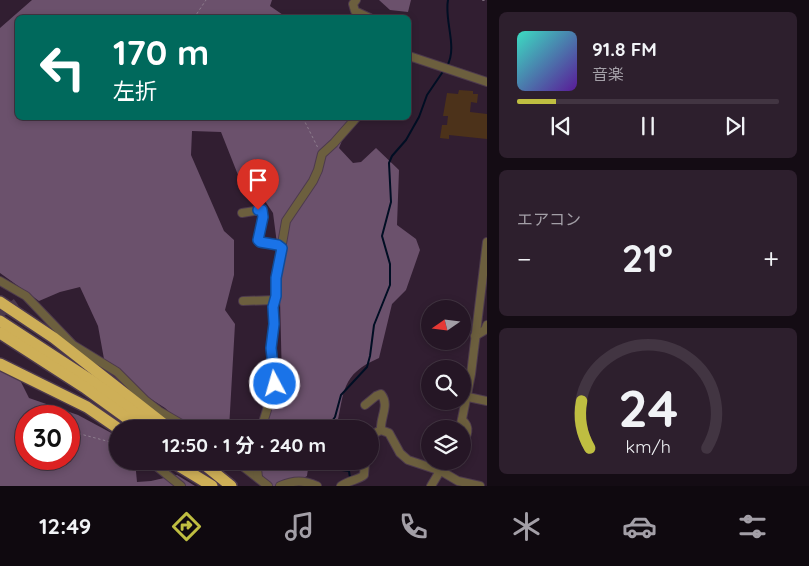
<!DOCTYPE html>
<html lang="ja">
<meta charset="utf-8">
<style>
:root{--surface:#251625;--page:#2d1f2d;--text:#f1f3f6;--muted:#a39fa7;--line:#423542;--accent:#bfbe41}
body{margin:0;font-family:Quicksand,"Noto Sans JP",sans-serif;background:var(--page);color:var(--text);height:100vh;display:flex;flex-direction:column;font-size:19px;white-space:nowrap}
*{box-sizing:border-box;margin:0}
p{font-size:16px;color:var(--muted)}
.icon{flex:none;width:28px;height:28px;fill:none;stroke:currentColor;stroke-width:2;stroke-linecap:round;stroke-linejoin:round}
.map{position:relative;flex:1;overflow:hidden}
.side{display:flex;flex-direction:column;gap:12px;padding:12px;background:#140c14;width:322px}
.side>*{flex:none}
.banner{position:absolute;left:15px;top:15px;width:396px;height:105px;border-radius:8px;box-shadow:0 2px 8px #0003,0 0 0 1px var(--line);background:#00695c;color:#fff;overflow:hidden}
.needle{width:32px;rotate:256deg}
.tools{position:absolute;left:421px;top:300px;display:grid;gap:10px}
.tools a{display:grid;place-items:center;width:50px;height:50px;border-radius:50%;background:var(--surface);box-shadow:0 2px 8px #0003,0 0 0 1px var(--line);font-size:25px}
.speed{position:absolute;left:15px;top:405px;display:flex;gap:10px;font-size:25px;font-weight:700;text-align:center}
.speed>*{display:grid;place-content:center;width:65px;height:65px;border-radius:50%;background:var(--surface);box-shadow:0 2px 8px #0003,0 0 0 1px var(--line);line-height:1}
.speed .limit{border:8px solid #d22;background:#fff;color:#111}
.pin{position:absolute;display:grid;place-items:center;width:42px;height:42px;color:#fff;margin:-51px -21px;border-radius:50% 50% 50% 0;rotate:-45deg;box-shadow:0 0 5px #0007}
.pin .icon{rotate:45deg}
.me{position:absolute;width:55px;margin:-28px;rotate:354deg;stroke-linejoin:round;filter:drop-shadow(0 0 4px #0008)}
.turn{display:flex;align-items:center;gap:18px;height:105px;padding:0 15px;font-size:22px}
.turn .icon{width:65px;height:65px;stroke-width:2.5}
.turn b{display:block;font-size:35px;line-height:42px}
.big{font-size:38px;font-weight:700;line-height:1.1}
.side .widget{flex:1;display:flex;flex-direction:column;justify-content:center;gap:8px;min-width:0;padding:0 18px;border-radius:8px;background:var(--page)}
.side .dial{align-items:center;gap:0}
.dial svg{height:130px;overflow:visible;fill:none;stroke:var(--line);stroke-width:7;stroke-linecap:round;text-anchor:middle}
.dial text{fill:var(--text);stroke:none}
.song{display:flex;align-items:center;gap:15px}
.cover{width:60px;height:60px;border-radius:8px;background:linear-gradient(135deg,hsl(170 70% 55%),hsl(270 70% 35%))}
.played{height:5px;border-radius:2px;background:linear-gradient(90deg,var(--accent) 15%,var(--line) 15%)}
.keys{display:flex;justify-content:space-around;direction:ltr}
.heat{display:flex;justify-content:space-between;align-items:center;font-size:28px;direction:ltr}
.trip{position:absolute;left:109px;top:420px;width:270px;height:50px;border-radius:25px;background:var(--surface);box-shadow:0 2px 8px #0003,0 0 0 1px var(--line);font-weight:700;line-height:50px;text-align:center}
.menu{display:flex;height:80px;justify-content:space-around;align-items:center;background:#0f090f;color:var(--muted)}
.menu .icon{width:35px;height:35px}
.menu .current{color:var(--accent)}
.menu b{font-size:22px;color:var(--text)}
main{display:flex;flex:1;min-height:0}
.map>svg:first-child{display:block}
.forest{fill:#6b516c;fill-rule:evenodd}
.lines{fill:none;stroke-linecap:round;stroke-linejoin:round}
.stream{stroke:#000e23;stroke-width:2}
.building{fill:#4c321a}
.minor-tunnel{stroke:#4b394b;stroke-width:8;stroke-dasharray:8 4;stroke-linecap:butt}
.minor-casing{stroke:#4d3a4d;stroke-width:10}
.highway-casing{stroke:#4d3a4d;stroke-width:14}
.path{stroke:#8e7e8e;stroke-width:1;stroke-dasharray:2.5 2.5;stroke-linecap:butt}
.minor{stroke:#6c5f3e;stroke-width:8}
.highway{stroke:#ceaf57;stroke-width:11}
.route-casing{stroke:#114b97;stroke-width:12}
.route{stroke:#1a73e8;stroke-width:9}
</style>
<main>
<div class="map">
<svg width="487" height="486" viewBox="0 0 487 486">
<rect width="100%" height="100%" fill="#311e31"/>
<g class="forest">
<path d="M32,0H272L270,6L286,17L325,15L326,17L18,18V118H351L339,148L353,163L361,162L376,148L399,170L397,225L416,239L420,250L406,290L392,304L379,358C340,375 345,391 336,429H264L282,381L279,259L273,213L261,195L240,180L221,132L192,131L191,155L224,231L234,240V275L225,310L235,324L229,429H188L165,408L143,394L104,359L98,326L80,287L60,292L39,301L0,273V28Z"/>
<path d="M379,0H411L408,12L390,10Z"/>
<path d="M0,371L20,380L29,398L78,415L117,436L118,461H135L137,482L151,481L177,475L195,486H0ZM26,416H69V459H26Z"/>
<path d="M260,461H309L307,476L289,486H268L260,472Z"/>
</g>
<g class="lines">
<g class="stream">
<path d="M447,66C458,47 444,21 448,0"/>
<path d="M326,429L335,417L341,395L367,367L370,356L374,325L390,285V264L382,236L391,202L389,163L392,156L406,140L419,117L427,95L444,70"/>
<path d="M330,461L334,469L349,471L350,478"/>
</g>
</g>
<path class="building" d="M459,90L473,91V94H478L477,103L471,102L470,112L487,114V139L449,135V139L440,138L442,125H447L448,116H443L447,93L458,94Z"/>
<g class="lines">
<path class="minor-tunnel" d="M0,314L18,301"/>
<defs>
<g id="minor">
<path d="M356,0L353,4L355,11L370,18"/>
<path d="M409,56L487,82"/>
<path d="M242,213L261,210L263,217L258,240L260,243L278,245L282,248"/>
<path d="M0,281L26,296L73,345L117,372L146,401L159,411L190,429"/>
<path d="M243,301L275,300"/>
<path d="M475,336L485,330L487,325"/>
<path d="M468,397L487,401"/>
<path d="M365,405L376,396L381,394C390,405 380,417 381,430"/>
<path d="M462,420C471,427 467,436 462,445"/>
<path d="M261,429L275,384L271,348L274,324L273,307L276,296V278L286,221L313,181L318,170L322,154L334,143L356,118"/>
<path d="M460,429L471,374L487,242"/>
<path d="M370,443L373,434L381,430L389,433L400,453L408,460L441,471L458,481L480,486"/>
<path d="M150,461L181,486"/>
<path d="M236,461L268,486"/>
<path d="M256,461L258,477"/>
<path d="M280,486C294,480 304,480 317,486"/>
<path d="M341,486C349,480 359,480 364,475L365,461"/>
<path d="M431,486L446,461"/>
</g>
<g id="highway">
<path d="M0,302L54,338L170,429"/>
<path d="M0,321L89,379L157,429"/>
<path d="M0,333L84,387L142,429"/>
<path d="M0,364L87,407L119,429"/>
<path d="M171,461L212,486"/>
<path d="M200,461L231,486"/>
</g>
</defs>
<use href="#minor" class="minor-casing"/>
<use href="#highway" class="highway-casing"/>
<g class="path">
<path d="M482,0L487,1"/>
<path d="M194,18L206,0"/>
<path d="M303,118L318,148"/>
<path d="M69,431L118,444"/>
</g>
<use href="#minor" class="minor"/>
<use href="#highway" class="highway"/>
</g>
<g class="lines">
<defs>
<path id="route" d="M258,210H262L263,217L258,240L260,242L278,245L282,248L276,278V296L273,307L274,324L271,348L275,384"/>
</defs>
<use href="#route" class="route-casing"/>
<use href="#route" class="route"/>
</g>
</svg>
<div class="tools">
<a><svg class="needle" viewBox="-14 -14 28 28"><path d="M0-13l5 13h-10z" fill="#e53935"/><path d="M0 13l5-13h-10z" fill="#a39fa7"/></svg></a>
<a><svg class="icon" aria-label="search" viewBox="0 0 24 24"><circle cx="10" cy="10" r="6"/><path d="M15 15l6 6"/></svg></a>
<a><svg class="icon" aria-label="layers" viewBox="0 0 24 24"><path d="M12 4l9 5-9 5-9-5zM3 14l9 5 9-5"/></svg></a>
</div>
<div class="speed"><div class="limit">30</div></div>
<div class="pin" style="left:258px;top:210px;background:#d93025"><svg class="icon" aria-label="arrive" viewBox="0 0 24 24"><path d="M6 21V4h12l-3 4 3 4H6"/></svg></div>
<svg class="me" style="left:275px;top:384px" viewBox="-20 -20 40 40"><circle r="17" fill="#1a73e8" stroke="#fff" stroke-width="3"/><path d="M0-11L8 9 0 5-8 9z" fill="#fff"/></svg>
<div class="trip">12:50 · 1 分 · 240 m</div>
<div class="banner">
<div class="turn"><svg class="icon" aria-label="left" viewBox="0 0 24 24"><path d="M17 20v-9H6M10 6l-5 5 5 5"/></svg><div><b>170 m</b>左折</div></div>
</div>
</div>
<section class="side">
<div class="widget">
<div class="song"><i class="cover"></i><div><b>91.8 FM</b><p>音楽</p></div></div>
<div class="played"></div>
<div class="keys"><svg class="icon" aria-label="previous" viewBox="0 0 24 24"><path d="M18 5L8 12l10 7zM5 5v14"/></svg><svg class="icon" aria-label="pause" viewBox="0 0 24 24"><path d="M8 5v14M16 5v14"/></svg><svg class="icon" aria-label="next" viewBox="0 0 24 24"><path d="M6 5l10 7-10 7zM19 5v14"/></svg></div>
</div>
<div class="widget"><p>エアコン</p>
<div class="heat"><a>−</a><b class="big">21°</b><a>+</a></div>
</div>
<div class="widget dial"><svg viewBox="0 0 100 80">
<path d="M14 69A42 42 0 1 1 86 69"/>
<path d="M14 69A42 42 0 0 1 9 40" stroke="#bfbe41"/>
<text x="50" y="56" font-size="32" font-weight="700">24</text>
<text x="50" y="72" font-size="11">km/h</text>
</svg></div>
</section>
</main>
<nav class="menu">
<b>12:49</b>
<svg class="icon current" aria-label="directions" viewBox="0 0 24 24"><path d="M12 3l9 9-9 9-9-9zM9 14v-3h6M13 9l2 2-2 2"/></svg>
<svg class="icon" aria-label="music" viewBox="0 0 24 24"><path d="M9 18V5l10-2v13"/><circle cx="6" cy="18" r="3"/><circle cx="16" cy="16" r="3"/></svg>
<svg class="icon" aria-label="phone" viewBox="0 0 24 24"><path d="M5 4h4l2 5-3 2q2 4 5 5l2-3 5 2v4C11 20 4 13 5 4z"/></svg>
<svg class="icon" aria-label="climate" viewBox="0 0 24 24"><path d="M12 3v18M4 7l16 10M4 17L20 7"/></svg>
<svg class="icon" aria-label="car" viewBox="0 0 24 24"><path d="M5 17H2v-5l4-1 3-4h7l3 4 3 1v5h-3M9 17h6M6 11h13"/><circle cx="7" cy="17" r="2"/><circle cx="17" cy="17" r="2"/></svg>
<svg class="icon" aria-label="filters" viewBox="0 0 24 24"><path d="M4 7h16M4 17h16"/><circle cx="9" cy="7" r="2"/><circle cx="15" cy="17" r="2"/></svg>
</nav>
